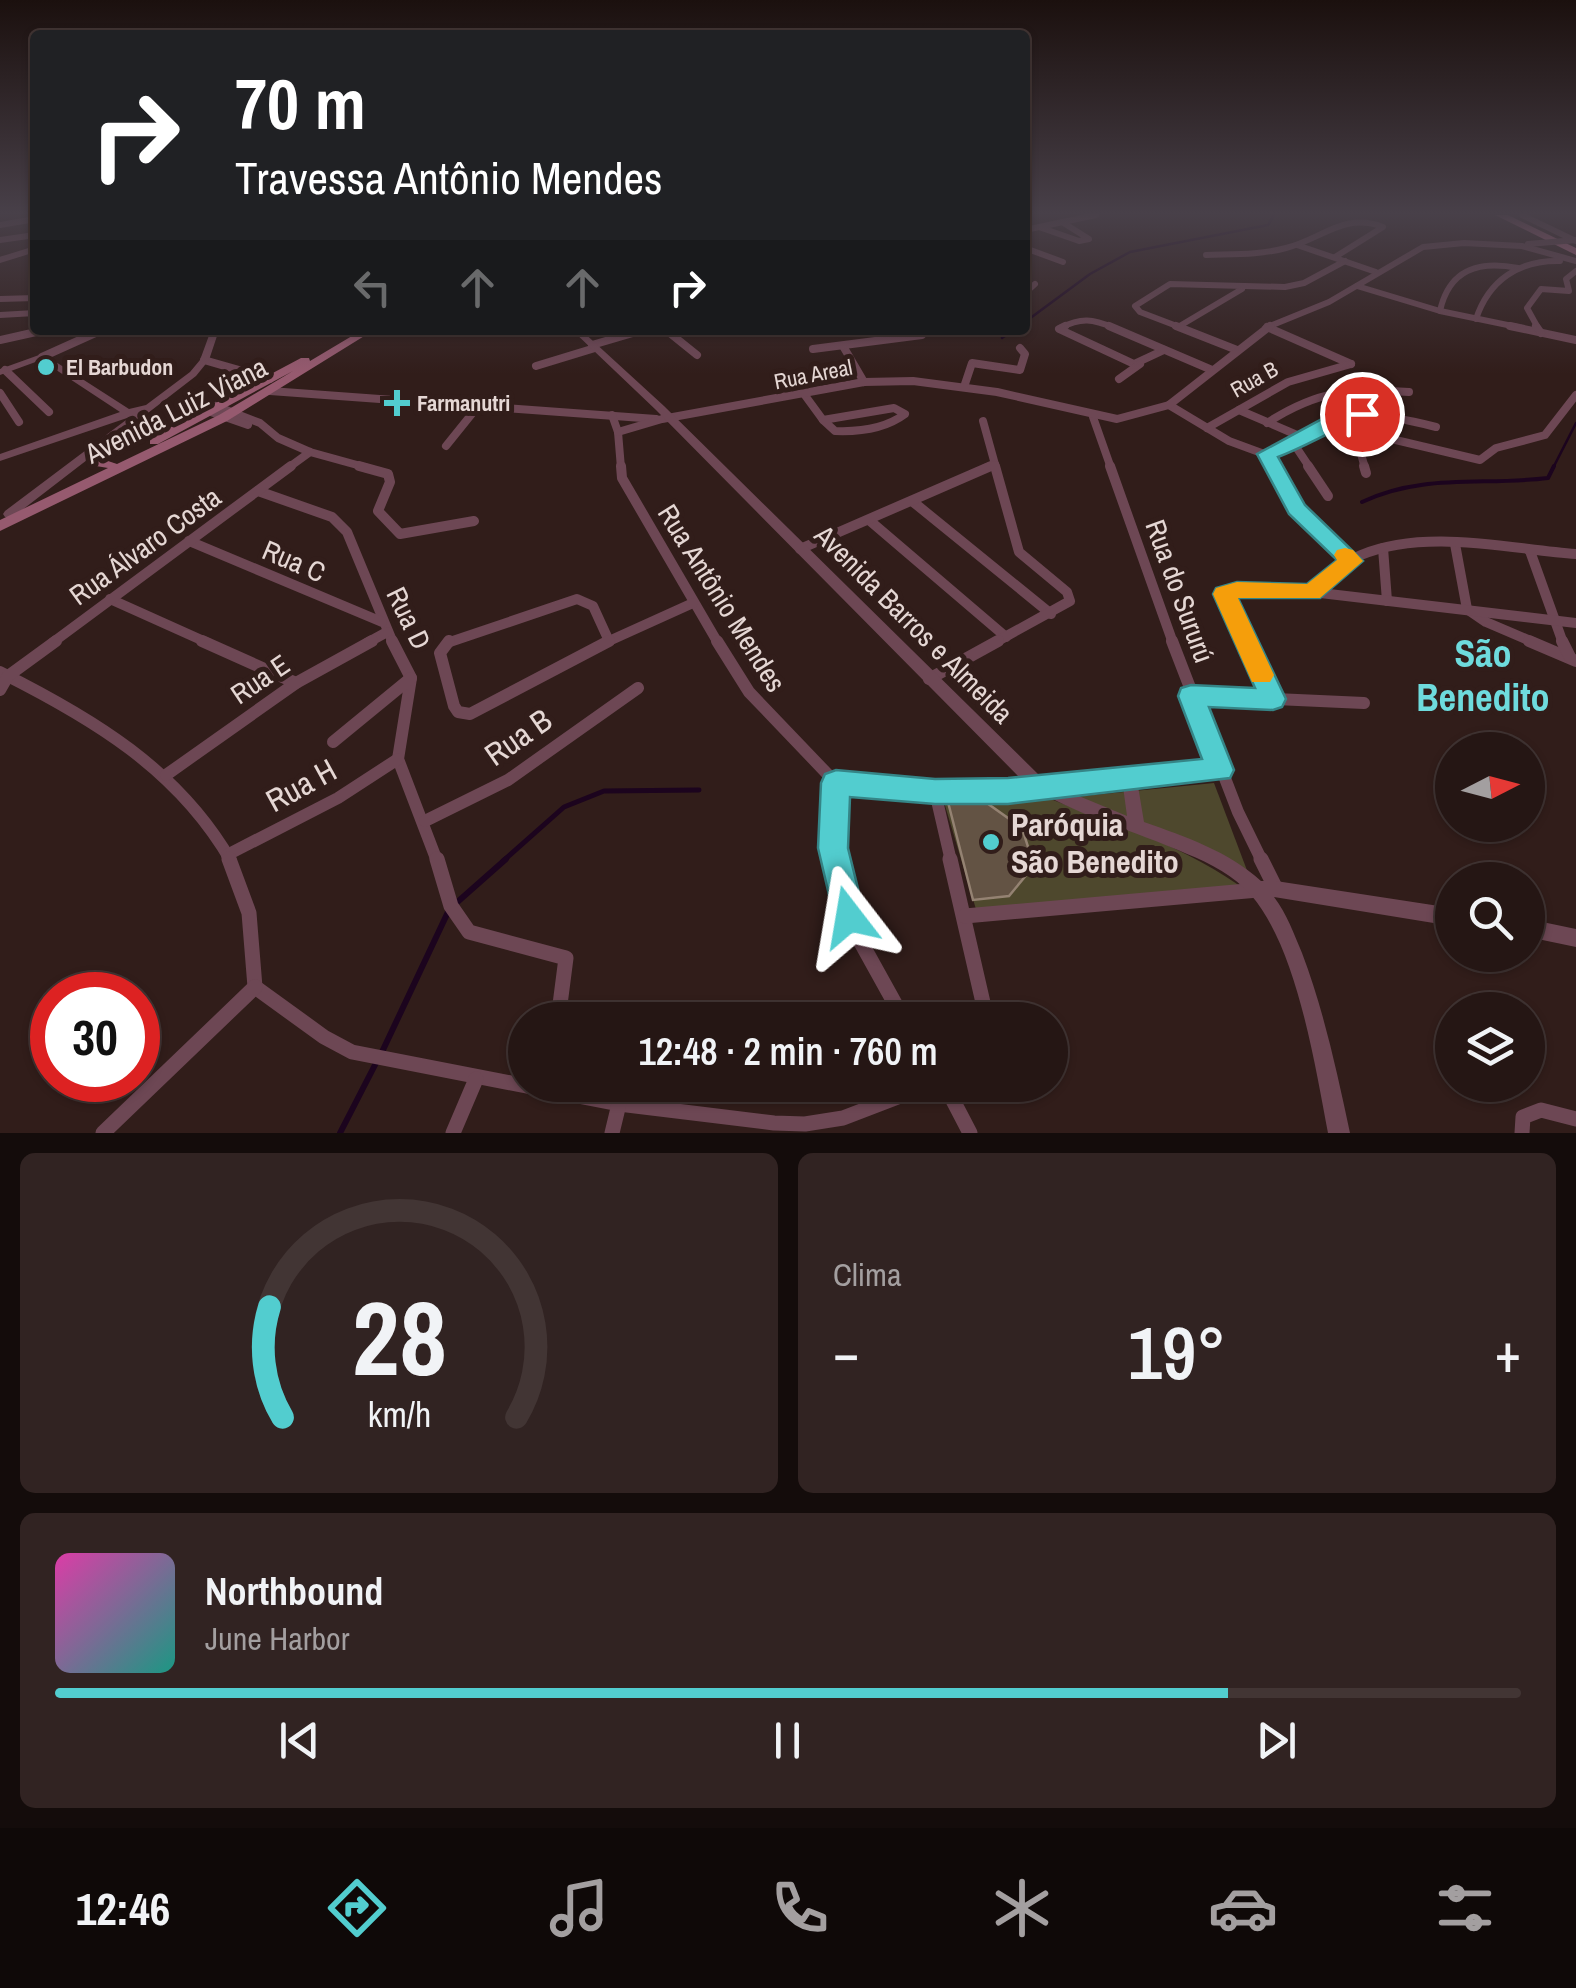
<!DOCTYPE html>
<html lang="pt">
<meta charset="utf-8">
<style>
:root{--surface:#251614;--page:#312322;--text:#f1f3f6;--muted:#a39fa0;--line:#423534;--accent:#52cdcf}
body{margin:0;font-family:"Archivo Narrow",sans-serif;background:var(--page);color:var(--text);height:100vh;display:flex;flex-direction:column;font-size:38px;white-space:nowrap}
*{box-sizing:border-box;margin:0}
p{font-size:32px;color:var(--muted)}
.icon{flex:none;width:55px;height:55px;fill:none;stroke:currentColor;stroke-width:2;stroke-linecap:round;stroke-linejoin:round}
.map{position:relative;height:1133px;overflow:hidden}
.panel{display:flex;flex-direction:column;gap:20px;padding:20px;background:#140c0b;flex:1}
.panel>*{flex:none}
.top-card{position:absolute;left:30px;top:30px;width:1000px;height:305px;border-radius:10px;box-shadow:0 2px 8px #0004,0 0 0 2px var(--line);background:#202124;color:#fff;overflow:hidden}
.needle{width:65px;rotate:84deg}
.controls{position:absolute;left:1435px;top:732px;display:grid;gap:20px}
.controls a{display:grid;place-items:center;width:110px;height:110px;border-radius:50%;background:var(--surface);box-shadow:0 2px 8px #0004,0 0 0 2px var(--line);font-size:50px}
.speed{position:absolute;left:30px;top:972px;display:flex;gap:20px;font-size:50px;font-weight:700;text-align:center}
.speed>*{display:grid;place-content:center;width:130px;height:130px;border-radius:50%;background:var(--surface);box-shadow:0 2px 8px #0004,0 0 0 2px var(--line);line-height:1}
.speed .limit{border:15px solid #d22;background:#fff;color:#111}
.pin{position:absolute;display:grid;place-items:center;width:85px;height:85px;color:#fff;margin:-42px;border:5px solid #fff;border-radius:50%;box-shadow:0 2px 10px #0007}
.me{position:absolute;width:110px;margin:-55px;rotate:346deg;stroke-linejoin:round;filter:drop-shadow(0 0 8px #0008)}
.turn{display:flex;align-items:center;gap:35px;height:210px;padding:0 40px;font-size:45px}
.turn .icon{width:130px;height:130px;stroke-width:2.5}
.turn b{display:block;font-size:70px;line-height:85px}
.lanes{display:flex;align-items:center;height:95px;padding:0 40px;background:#0003;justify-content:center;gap:50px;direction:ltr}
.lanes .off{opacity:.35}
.big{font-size:75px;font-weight:600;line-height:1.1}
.panel .tile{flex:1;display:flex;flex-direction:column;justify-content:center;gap:15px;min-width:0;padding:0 35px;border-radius:15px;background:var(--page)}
.panel .dial{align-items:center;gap:0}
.dial svg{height:260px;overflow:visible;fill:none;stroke:var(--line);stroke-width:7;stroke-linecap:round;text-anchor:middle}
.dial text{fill:var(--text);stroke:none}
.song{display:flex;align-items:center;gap:30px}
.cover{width:120px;height:120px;border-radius:15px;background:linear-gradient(135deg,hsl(320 70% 55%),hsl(170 70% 35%))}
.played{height:10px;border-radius:5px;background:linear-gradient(90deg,var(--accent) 80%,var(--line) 80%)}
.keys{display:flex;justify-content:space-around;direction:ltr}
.heat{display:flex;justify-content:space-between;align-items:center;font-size:55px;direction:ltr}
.panel .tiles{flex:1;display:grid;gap:20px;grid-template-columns:1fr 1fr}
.tile:last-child{grid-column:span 2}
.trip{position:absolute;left:508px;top:1002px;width:560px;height:100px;border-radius:50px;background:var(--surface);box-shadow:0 2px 8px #0004,0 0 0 2px var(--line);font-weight:600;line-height:100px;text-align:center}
.dock{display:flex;height:160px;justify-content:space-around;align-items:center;background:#0f0908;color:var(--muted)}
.dock .icon{width:70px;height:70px}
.dock .on{color:var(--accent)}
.dock b{font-size:45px;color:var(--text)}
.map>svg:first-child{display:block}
.green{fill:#4e482d}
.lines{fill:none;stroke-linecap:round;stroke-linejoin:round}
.stream-far3{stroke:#1c041e;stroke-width:2.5}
.stream-far2{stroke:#1c041e;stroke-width:4}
.stream-far1{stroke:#1c041e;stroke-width:5}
.stream{stroke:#1c041e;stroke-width:6}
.building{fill:#635344;stroke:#948272;stroke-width:2.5}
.minor-far4{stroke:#6d4754;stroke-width:6}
.minor-far3{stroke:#6d4754;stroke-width:8}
.minor-far2{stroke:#6d4754;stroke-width:10}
.minor-far1{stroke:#6d4754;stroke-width:12}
.minor{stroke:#6d4754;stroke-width:15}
.tertiary{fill:#6d4754;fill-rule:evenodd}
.secondary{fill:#965a6f;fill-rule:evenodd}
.trunk{fill:#c46e8e;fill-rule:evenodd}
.minor-bridge{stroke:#6d4754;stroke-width:6}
.route{fill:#52cdcf;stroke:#358587;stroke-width:2.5}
.slow{fill:#f59e0b}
.poi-dot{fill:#52cdcf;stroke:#311d1a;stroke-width:4}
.labels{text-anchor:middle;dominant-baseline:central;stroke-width:10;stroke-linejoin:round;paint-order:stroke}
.far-poi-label{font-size:22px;font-weight:bold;fill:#e5d7d4;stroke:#311d1a;text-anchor:start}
.far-street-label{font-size:22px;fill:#e5d7d4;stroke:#311d1a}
.street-label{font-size:28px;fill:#e5d7d4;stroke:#311d1a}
.near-street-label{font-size:32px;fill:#e5d7d4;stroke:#311d1a}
.near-poi-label{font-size:32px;font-weight:bold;fill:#e5d7d4;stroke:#311d1a;text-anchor:start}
.district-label{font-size:38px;font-weight:bold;fill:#6edbdd;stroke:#311d1a}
</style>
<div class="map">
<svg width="1576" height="1133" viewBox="0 0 1576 1133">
<rect width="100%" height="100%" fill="#311d1a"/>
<g class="green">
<path d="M1214,783L1248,873L1074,797Z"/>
<path d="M1048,798C1116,825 1189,847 1248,892L978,916L944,802Z"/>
</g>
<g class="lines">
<g class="stream-far3">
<path d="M1025,322L1090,274L1130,252L1268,225L1274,215"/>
<path d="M1002,338L1013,330"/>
<path d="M1553,468L1576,423"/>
</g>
<path class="stream-far2" d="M1362,502C1422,473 1484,486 1548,478L1554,466"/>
<path class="stream-far1" d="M503,861L564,807L604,791L699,790"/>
<g class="stream">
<path d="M454,905L506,859"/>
<path d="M382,1052L448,912"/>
<path d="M340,1133L377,1061"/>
</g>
</g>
<path class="building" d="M984,801L1022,828L1031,856L1028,873L1009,896L973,900L948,802Z"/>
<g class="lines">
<g class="minor-far4">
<path d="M1522,215L1576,241"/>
<path d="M0,225L35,219"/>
<path d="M1039,227L1079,241L1089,239L1062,222"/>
<path d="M1025,230L1096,215"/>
<path d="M0,240L35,235"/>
<path d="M1297,245L1376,272"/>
<path d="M1025,248L1063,262"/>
<path d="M1206,255C1233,254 1260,255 1286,248C1322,239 1344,212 1383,227L1335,257"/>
<path d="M0,260L35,249"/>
<path d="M1357,286L1440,311L1522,328"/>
<path d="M1025,293L1035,284"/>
<path d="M0,299L35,298"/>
<path d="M1440,311C1449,270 1478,260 1518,268"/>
<path d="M0,315L35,313"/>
<path d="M1476,319C1489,280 1519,260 1560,261"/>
<path d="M1178,327L1242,289"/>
<path d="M1060,328C1082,317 1092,319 1115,328"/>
<path d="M1182,328L1140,312L1135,306L1170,284L1285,287L1304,283L1345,261"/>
<path d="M1265,328L1329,302L1423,247L1464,243L1522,246L1576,261"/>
<path d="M1538,328L1527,308L1541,289L1569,291L1566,279L1576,271"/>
</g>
<g class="minor-far3">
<path d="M1065,326L1059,329L1134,364L1164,350"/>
<path d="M1109,326L1212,370"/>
<path d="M1176,326L1237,350"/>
<path d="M1510,326L1576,340"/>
<path d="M1536,326L1541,333"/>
<path d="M1267,327L1351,364"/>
<path d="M666,330L697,355"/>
<path d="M0,340L45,330"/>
<path d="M592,345L643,330"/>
<path d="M843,346L864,382"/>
<path d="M813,349L922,335L926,330"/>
<path d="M42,357L102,330"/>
<path d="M204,360L270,379"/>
<path d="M536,366L595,348"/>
<path d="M5,370L49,412"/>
<path d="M1119,379L1140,364"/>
<path d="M964,387L972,363L1020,370L1025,354L1020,348"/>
<path d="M270,391L656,419"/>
<path d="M0,393L19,422"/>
<path d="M804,394L823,420"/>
<path d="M1169,405L1229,441L1267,455"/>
<path d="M216,406L260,423L278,438L310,452L368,468"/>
<path d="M894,408L905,414C885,429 860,432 835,431L823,420Z"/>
<path d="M1239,410L1304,438"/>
<path d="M208,411L248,425"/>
<path d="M612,415L618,432L621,468"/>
<path d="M1093,417L1111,468"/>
<path d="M983,421L996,468"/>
<path d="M1267,423C1318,390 1350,388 1409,392"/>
<path d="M1207,428L1288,382L1351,364"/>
<path d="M618,432L662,419L864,382L913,381L997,392L1117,419L1169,405L1270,326"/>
<path d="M446,446L479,405"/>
<path d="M288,468L310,452"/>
<path d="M985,468L995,464"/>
<path d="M1274,468L1267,455L1294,444"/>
<path d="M1310,468L1294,444C1347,410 1377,412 1436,427"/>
<path d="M1365,468L1359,447L1370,439L1383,437L1480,460L1496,448L1545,435L1576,395"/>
</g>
<g class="minor-far2">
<path d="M359,466L388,474L390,482L378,511L400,534L474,521"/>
<path d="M621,466L622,478L718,643"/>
<path d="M1110,466L1173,643"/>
<path d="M1273,466L1296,509L1351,561"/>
<path d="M1308,466L1328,496"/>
<path d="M1364,466L1366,473"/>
<path d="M258,491L332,517L347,532L393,643"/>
<path d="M912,501L1051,614"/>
<path d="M869,520L1006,637"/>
<path d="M189,541L382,622"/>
<path d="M1455,544L1467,609L1486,622L1535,643"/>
<path d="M1383,548L1387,601"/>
<path d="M800,549L991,466"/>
<path d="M1530,551L1563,643"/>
<path d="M1312,592C1327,579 1342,563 1361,555C1426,528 1509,549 1576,554"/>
<path d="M110,599L208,643"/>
<path d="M609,641L693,603"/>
<path d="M52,643L291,466"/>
<path d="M367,643L387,632"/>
<path d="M447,643L577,599L593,606L609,641"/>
<path d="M605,643L609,641"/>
<path d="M994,643L1070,601L1067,592L1019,552L995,466"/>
<path d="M1245,643L1224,594L1229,591L1312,592L1576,623"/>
</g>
<g class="minor-far1">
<path d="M202,641L296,683"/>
<path d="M392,641L411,678L398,759L437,861"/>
<path d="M449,641L440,653L454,706L458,712L470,714L609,641"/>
<path d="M717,641L749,692L836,783"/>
<path d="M1172,641L1238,812L1262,861"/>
<path d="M1244,641L1273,699"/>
<path d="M1529,641L1576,661"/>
<path d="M1562,641L1570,657"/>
<path d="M0,672C92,718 178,769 231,861"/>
<path d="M929,679L998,641"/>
<path d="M0,690L8,676L56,641"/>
<path d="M1191,695L1364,703"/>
<path d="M333,742L411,678"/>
<path d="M166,775L296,683L372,641"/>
<path d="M836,783L935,792L1008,791L1220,770"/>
<path d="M935,792L951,861"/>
<path d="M425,821L508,780L638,688"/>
<path d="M227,855L338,798L398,759"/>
<path d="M836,861L832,815L836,783"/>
</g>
<g class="minor">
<path d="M229,859L249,913L255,987"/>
<path d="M437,859L451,906L469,932L566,958L558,1020"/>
<path d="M836,859L858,937L904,1020"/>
<path d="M950,859L987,1020"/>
<path d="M1261,859L1276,889"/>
<path d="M965,916L1258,890"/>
<path d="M255,987L324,1037L352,1052L619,1104L774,1123L805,1124L843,1118L929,1085"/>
<path d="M945,1085L970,1133"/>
<path d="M103,1133L255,987"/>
<path d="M453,1133L476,1079"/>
<path d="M612,1133L619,1104"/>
<path d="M1522,1133L1523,1117L1541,1110L1576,1119"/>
</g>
<g class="tertiary">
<path d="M211,330H219L209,360L196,376L13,517H5L3,514L5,511L130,417L0,461V454L120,412L41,360L0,375V369L39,355H45L129,409L146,405L190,372L200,360Z"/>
<path d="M572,330H581L664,406L1038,774L1074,794L1127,816L1122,779L1124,774L1130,772L1136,774L1144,822C1186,837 1228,851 1261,881H1276L1452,908V926L1274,897C1287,914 1294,934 1302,953C1324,1011 1337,1072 1350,1133H1328C1315,1065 1297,948 1251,895C1234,876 1210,863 1187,854C1133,830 1077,816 1026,784L656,410Z"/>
<path d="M1528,919L1576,929V947L1528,937Z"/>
</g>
<path class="secondary" d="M362,330H374L227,421L0,531V520L108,468L90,465L88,462L94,444H104L105,447L102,459L117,464L219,415L293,371L158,444H150V438L301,358H309L310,361Z"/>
<path class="trunk" d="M1495,215H1508L1576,248V255Z"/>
<path class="minor-bridge" d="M1528,244L1576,240"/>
</g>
<linearGradient id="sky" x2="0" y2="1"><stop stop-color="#1b100e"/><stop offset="0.57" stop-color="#484049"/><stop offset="1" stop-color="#484049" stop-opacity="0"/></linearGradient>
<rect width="1576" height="374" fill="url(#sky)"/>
<path class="route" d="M1362,408L1371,414L1369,417C1336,427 1310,445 1278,457L1305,505L1363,561L1320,598H1238L1286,699L1282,707L1273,710L1209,707L1234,770L1230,778L1008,804H935L850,797L848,848L865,917L861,929L849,933L837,929L818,848L821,783L825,774L836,770L935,779L1008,778L1202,759L1178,696L1181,688L1191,685L1255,688L1213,594L1216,588L1237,582L1307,584L1337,560L1289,514L1257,454L1322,419Z"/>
<path class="slow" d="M1345,548L1353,550L1363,561L1320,598H1238L1274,675L1270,682H1252L1213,594L1216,588L1237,582L1307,584L1337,560L1334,555L1337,550Z"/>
<g class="poi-dot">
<circle cx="46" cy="367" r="10"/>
<path d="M392 388h10v10h10v10h-10v10h-10v-10h-10v-10h10z"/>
<circle cx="991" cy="842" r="10"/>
</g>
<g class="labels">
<g class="far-poi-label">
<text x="66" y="367">El Barbudon</text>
<text x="417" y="403">Farmanutri</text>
</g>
<g class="far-street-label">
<text transform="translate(813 374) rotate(-11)">Rua Areal</text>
<text transform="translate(1254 379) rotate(-29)">Rua B</text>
</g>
<g class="street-label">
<text transform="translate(176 410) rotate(-27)">Avenida Luiz Viana</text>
<text transform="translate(145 546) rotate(-36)">Rua Álvaro Costa</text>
<text transform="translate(294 561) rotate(23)">Rua C</text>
<text transform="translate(1180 591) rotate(70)">Rua do Sururú</text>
<text transform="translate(722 598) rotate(58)">Rua Antônio Mendes</text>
<text transform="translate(409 618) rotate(64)">Rua D</text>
<text transform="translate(914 624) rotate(45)">Avenida Barros e Almeida</text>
<text transform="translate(260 679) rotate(-34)">Rua E</text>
</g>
<g class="near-street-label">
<text transform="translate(518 737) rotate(-35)">Rua B</text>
<text transform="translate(301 785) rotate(-29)">Rua H</text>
</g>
<g class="near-poi-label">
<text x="1011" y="824">Paróquia<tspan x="1011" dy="37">São Benedito</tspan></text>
</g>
<g class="district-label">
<text x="1483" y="653">São<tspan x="1483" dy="44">Benedito</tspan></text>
</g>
</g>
</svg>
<div class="controls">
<a><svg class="needle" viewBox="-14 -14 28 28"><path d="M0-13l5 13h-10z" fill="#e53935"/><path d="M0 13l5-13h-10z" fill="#a39fa0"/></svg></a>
<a><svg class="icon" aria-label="search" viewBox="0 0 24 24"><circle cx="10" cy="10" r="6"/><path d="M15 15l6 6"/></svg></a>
<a><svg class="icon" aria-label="layers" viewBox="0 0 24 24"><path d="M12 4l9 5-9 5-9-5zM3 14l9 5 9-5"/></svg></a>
</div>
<div class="speed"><div class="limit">30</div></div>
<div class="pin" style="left:1362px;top:414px;background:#d93025"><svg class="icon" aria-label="arrive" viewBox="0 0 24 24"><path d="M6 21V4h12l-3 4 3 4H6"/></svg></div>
<svg class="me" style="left:849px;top:917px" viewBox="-20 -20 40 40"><path d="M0-17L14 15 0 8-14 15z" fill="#52cdcf" stroke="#fff" stroke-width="4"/></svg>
<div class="trip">12:48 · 2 min · 760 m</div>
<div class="top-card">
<div class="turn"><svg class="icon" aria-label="right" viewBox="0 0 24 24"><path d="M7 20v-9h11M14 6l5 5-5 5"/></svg><div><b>70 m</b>Travessa Antônio Mendes</div></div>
<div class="lanes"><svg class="icon off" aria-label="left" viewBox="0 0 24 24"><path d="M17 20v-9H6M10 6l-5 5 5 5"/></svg><svg class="icon off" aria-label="ahead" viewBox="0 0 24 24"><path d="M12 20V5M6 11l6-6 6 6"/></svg><svg class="icon off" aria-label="ahead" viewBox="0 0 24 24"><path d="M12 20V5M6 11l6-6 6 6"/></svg><svg class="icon" aria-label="right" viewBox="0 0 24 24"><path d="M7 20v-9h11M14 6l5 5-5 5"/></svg></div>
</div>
</div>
<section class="panel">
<div class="tiles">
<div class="tile dial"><svg viewBox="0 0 100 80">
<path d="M14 69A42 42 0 1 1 86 69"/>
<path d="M14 69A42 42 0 0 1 10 35" stroke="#52cdcf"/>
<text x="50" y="56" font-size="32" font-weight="700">28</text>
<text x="50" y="72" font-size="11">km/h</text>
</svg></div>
<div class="tile"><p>Clima</p>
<div class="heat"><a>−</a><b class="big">19°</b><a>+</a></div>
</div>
<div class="tile">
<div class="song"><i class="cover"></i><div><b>Northbound</b><p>June Harbor</p></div></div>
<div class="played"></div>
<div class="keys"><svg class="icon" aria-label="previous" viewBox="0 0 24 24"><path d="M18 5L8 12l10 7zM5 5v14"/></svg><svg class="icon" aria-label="pause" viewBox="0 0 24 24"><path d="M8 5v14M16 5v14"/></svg><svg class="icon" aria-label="next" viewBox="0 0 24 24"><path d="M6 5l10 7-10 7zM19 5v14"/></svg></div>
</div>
</div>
</section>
<nav class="dock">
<b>12:46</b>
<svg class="icon on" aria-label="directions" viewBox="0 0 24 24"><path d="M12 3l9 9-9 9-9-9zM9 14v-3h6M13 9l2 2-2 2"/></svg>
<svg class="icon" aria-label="music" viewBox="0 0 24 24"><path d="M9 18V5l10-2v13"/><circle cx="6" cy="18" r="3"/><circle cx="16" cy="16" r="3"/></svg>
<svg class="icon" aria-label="phone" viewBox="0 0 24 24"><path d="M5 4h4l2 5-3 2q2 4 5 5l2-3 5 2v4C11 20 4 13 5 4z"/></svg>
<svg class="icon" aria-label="climate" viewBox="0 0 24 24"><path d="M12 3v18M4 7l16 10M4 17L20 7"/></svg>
<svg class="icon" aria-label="car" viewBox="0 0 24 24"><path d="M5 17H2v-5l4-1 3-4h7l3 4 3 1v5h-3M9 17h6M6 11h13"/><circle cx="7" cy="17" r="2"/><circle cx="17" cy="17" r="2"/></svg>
<svg class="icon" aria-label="filters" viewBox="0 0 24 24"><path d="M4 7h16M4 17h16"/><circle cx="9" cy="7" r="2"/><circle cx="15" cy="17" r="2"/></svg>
</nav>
